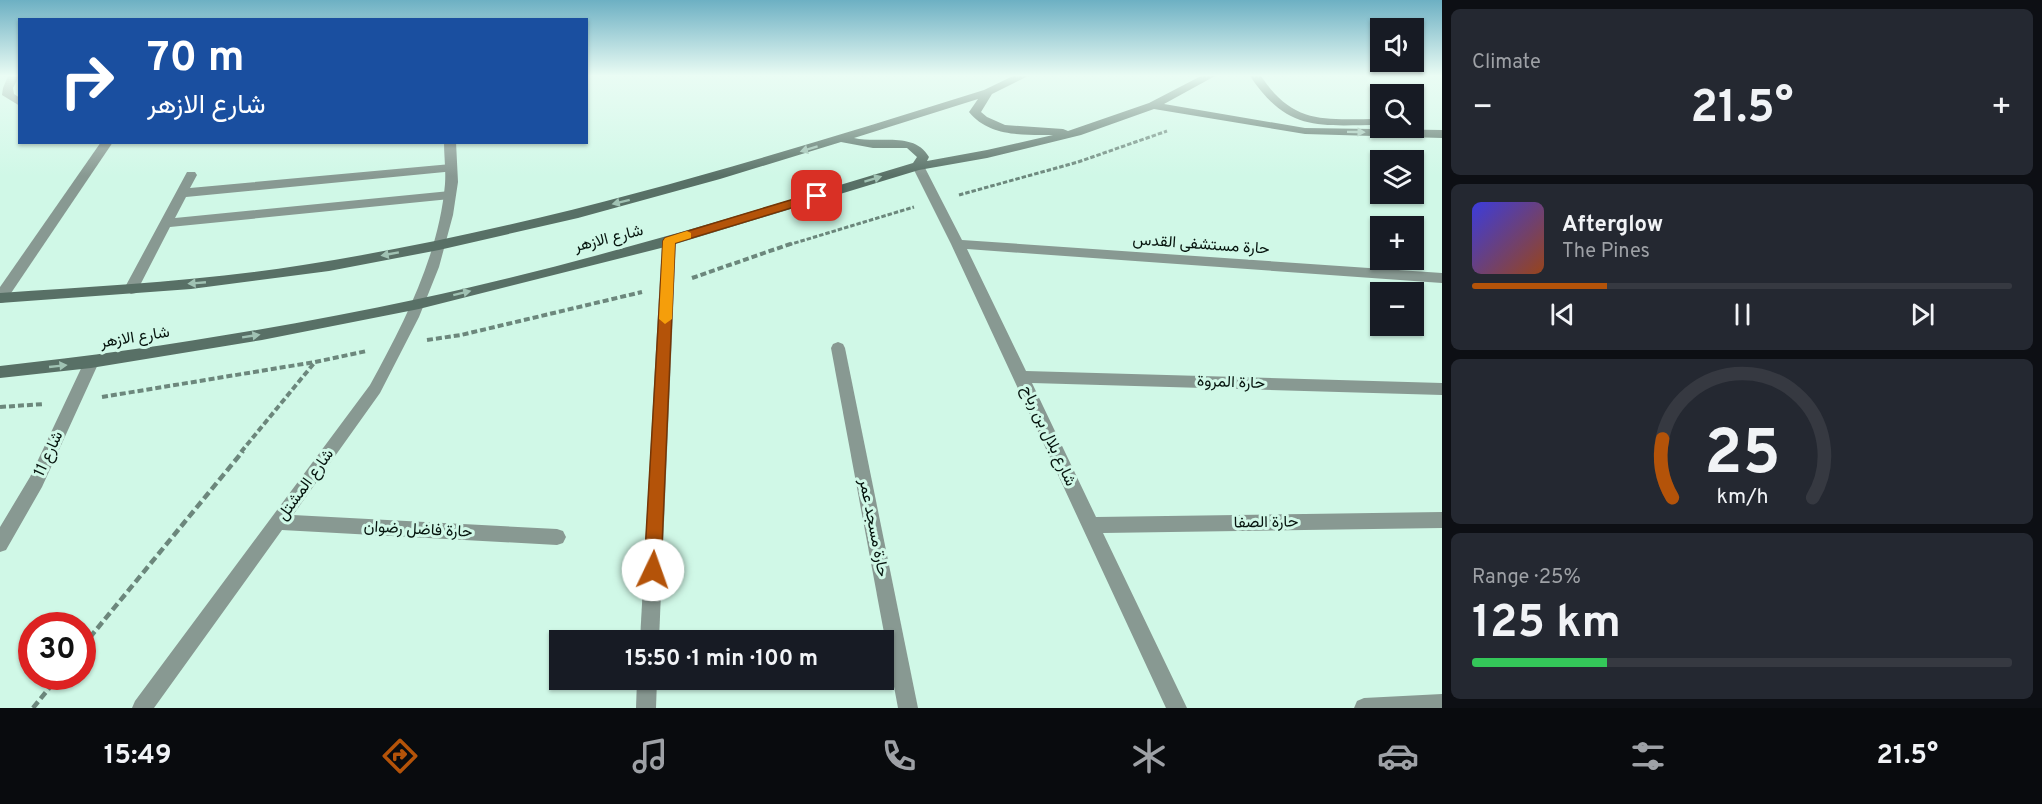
<!DOCTYPE html>
<meta charset="utf-8">
<style>
:root{--surface:#171b24;--page:#242831;--text:#f1f3f6;--muted:#9ea1a6;--line:#363941;--accent:#b45309}
body{margin:0;font-family:Overpass,Vazirmatn,sans-serif;background:var(--page);color:var(--text);height:100vh;display:flex;flex-direction:column;font-size:22px;white-space:nowrap}
*{box-sizing:border-box;margin:0}
p{font-size:20px;color:var(--muted)}
.icon{flex:none;width:33px;height:33px;fill:none;stroke:currentColor;stroke-width:2;stroke-linecap:round;stroke-linejoin:round}
.map{position:relative;flex:1;overflow:hidden}
.panel{display:flex;flex-direction:column;gap:9px;padding:9px;background:#0d0f14;width:600px}
.panel>*{flex:none}
.banner{position:absolute;left:18px;top:18px;width:570px;height:126px;border-radius:0px;box-shadow:0 2px 4px #0004;background:#1a4fa0;color:#fff;overflow:hidden}
.tools{position:absolute;left:1370px;top:18px;display:grid;gap:12px}
.tools a{display:grid;place-items:center;width:54px;height:54px;border-radius:0px;background:var(--surface);box-shadow:0 2px 4px #0004;font-size:30px}
.speed{position:absolute;left:18px;top:612px;display:flex;gap:12px;font-size:30px;font-weight:700;text-align:center}
.speed>*{display:grid;place-content:center;width:78px;height:78px;border-radius:50%;background:var(--surface);box-shadow:0 2px 4px #0004;line-height:1}
.speed .limit{border:9px solid #d22;background:#fff;color:#111}
.pin{position:absolute;display:grid;place-items:center;width:51px;height:51px;color:#fff;margin:-26px;border-radius:12px;box-shadow:0 3px 9px #0006}
.me{position:absolute;width:66px;margin:-33px;rotate:3deg;stroke-linejoin:round;filter:drop-shadow(0 0 4px #0008)}
.turn{display:flex;align-items:center;gap:21px;height:126px;padding:0 30px;font-size:27px}
.turn .icon{width:78px;height:78px;stroke-width:2.5}
.turn b{display:block;font-size:42px;line-height:51px}
.big{font-size:45px;font-weight:700;line-height:1.1}
.panel .tile{flex:1;display:flex;flex-direction:column;justify-content:center;gap:9px;min-width:0;padding:0 21px;border-radius:9px;background:var(--page)}
.panel .dial{align-items:center;gap:0}
.dial svg{height:156px;overflow:visible;fill:none;stroke:var(--line);stroke-width:7;stroke-linecap:round;text-anchor:middle}
.dial text{fill:var(--text);stroke:none}
.song{display:flex;align-items:center;gap:18px}
.cover{width:72px;height:72px;border-radius:9px;background:linear-gradient(135deg,hsl(240 70% 55%),hsl(20 70% 35%))}
.played{height:6px;border-radius:3px;background:linear-gradient(90deg,var(--accent) 25%,var(--line) 25%)}
.keys{display:flex;justify-content:space-around;direction:ltr}
.heat{display:flex;justify-content:space-between;align-items:center;font-size:33px;direction:ltr}
.charge{height:9px;border-radius:4px;background:linear-gradient(90deg,#34c759 25%,var(--line) 0)}
.trip{position:absolute;left:549px;top:630px;width:345px;height:60px;border-radius:0px;background:var(--surface);box-shadow:0 2px 4px #0004;font-weight:700;line-height:60px;text-align:center}
.tab-bar{display:flex;height:96px;justify-content:space-around;align-items:center;background:#090b0e;color:var(--muted)}
.tab-bar .icon{width:42px;height:42px}
.tab-bar .selected{color:var(--accent)}
.tab-bar b{font-size:27px;color:var(--text)}
main{display:flex;flex:1;min-height:0}
.map>svg:first-child{display:block}
.lines{fill:none;stroke-linecap:round;stroke-linejoin:round}
.path-far2{stroke:#6c877c;stroke-width:3;stroke-dasharray:4.5 2;stroke-linecap:butt}
.path-far1{stroke:#6c877c;stroke-width:4;stroke-dasharray:6 3;stroke-linecap:butt}
.path{stroke:#6c877c;stroke-width:4.5;stroke-dasharray:8 4;stroke-linecap:butt}
.lane{fill:#889992;fill-rule:evenodd}
.street{fill:#889992;fill-rule:evenodd}
.secondary{fill:#587066;fill-rule:evenodd}
.oneway{fill:#a0c2b3}
.route{fill:#b45309;stroke:#753606;stroke-width:1.5}
.slow{fill:#f59e0b}
.labels{text-anchor:middle;dominant-baseline:central;stroke-width:6;stroke-linejoin:round;paint-order:stroke}
.street-label{font-size:16px;fill:#06140e;stroke:#d0f8e7}
</style>
<main>
<div class="map">
<svg width="1442" height="708" viewBox="0 0 1442 708">
<rect width="100%" height="100%" fill="#d0f8e7"/>
<g class="lines">
<g class="path-far2">
<path d="M959,195L1078,162L1167,131"/>
<path d="M788,245L914,207"/>
</g>
<g class="path-far1">
<path d="M692,278L793,243"/>
<path d="M427,340L461,335L642,292"/>
<path d="M102,397L315,362L367,351"/>
<path d="M0,407L44,404"/>
<path d="M241,452L315,362"/>
</g>
<g class="path">
<path d="M82,647L243,451"/>
<path d="M33,708L59,676"/>
</g>
<path class="lane" d="M451,164L455,165V171L186,197L175,218L450,191L456,195L450,199L170,227L136,293L131,294L124,289L187,172H195L197,175L190,188Z"/>
<g class="street">
<path d="M8,76H19L13,88L14,94L20,98V106L2,95L3,88Z"/>
<path d="M101,142H113L5,302L0,303V287Z"/>
<path d="M444,142H456L458,182L453,215L439,267L419,317L380,393L293,515L557,529L563,531L566,537L563,543L557,545L282,530L154,708H132L135,701L370,385C404,323 439,255 445,184C446,170 444,156 444,142Z"/>
<path d="M918,162L924,166L962,240L1442,273V283L967,249L1026,371L1442,383V395L1032,383L1096,517L1442,512V528L1103,533L1187,708H1166L951,244L912,166Z"/>
<path d="M669,236L676,241L659,640H640L662,241Z"/>
<path d="M838,342L843,344L845,348L918,708H898L831,348L833,344Z"/>
<path d="M91,356L96,358L99,362L42,487L6,550L0,552V527L30,477L86,358Z"/>
<path d="M637,680H657L656,708H636Z"/>
<path d="M1442,694V708H1354L1357,701L1364,698Z"/>
</g>
<g class="secondary">
<path d="M1013,76H1028L992,94L981,112L987,117L1005,125L1063,129L1068,131L1149,103L1201,76H1215L1164,104L1305,128L1442,130V138L1305,134L1154,109L1081,135L987,158L919,170L669,246L419,309L262,340L91,368L0,378V366C140,351 281,328 418,299C586,263 750,212 913,163L917,157L907,148H873L841,142L720,179L578,218L439,250L329,271L191,289L0,303V293C101,286 203,281 303,265C535,229 760,160 984,90ZM978,99L969,112C989,137 1024,135 1053,135L987,150L927,161L929,157C914,131 879,144 854,138Z"/>
<path d="M1250,76H1261C1294,126 1326,119 1380,119V125C1319,125 1288,133 1250,76Z"/>
</g>
</g>
<defs><path id="oneway-solid" d="M-6-.8H1V-3.2L6.5 0L1 3.2V.8H-6Z" transform="scale(1.5)"/></defs>
<g class="oneway">
<use href="#oneway-solid" transform="translate(1356 132) rotate(1)"/>
<use href="#oneway-solid" transform="translate(809 149) rotate(163)"/>
<use href="#oneway-solid" transform="translate(873 179) rotate(-17)"/>
<use href="#oneway-solid" transform="translate(621 202) rotate(166)"/>
<use href="#oneway-solid" transform="translate(390 254) rotate(170)"/>
<use href="#oneway-solid" transform="translate(197 283) rotate(175)"/>
<use href="#oneway-solid" transform="translate(462 293) rotate(-14)"/>
<use href="#oneway-solid" transform="translate(251 336) rotate(-9)"/>
<use href="#oneway-solid" transform="translate(58 366) rotate(-6)"/>
</g>
<linearGradient id="sky" x2="0" y2="1"><stop stop-color="#6db0c3"/><stop offset="0.43" stop-color="#eafcf4"/><stop offset="1" stop-color="#eafcf4" stop-opacity="0"/></linearGradient>
<rect width="1442" height="176" fill="url(#sky)"/>
<path class="route" d="M817,192L822,196L821,199L675,243L661,570L659,575L653,578L647,575L644,570L663,241L665,238Z"/>
<path class="slow" d="M687,231L691,233V238L675,243L672,319L665,324L659,319L663,241L665,238Z"/>
<g class="labels">
<g class="street-label">
<text transform="translate(609 239) rotate(-14)">شارع الازهر</text>
<text transform="translate(1201 245) rotate(4)">حارة مستشفى القدس</text>
<text transform="translate(135 338) rotate(-9)">شارع الازهر</text>
<text transform="translate(1231 383) rotate(2)">حارة المروة</text>
<text transform="translate(1048 436) rotate(65)">شارع بلال بن رباح</text>
<text transform="translate(49 454) rotate(-65)">شارع 11</text>
<text transform="translate(306 485) rotate(-54)">شارع المشتل</text>
<text transform="translate(1266 523) rotate(-1)">حارة الصفا</text>
<text transform="translate(873 528) rotate(79)">حارة مسجد عمر</text>
<text transform="translate(418 530) rotate(3)">حارة فاضل رضوان</text>
</g>
</g>
</svg>
<div class="tools">
<a><svg class="icon" aria-label="sound" viewBox="0 0 24 24"><path d="M4 9h4l5-4v14l-5-4H4zM17 9q2 3 0 6"/></svg></a>
<a><svg class="icon" aria-label="search" viewBox="0 0 24 24"><circle cx="10" cy="10" r="6"/><path d="M15 15l6 6"/></svg></a>
<a><svg class="icon" aria-label="layers" viewBox="0 0 24 24"><path d="M12 4l9 5-9 5-9-5zM3 14l9 5 9-5"/></svg></a>
<a>+</a>
<a>−</a>
</div>
<div class="speed"><div class="limit">30</div></div>
<div class="pin" style="left:817px;top:196px;background:#d93025"><svg class="icon" aria-label="arrive" viewBox="0 0 24 24"><path d="M6 21V4h12l-3 4 3 4H6"/></svg></div>
<svg class="me" style="left:653px;top:570px" viewBox="-20 -20 40 40"><circle r="19" fill="#fff"/><path d="M0-13L10 11 0 6-10 11z" fill="#b45309"/></svg>
<div class="trip">15:50 · 1 min · 100 m</div>
<div class="banner">
<div class="turn"><svg class="icon" aria-label="right" viewBox="0 0 24 24"><path d="M7 20v-9h11M14 6l5 5-5 5"/></svg><div><b>70 m</b>شارع الازهر</div></div>
</div>
</div>
<section class="panel">
<div class="tile"><p>Climate</p>
<div class="heat"><a>−</a><b class="big">21.5°</b><a>+</a></div>
</div>
<div class="tile">
<div class="song"><i class="cover"></i><div><b>Afterglow</b><p>The Pines</p></div></div>
<div class="played"></div>
<div class="keys"><svg class="icon" aria-label="previous" viewBox="0 0 24 24"><path d="M18 5L8 12l10 7zM5 5v14"/></svg><svg class="icon" aria-label="pause" viewBox="0 0 24 24"><path d="M8 5v14M16 5v14"/></svg><svg class="icon" aria-label="next" viewBox="0 0 24 24"><path d="M6 5l10 7-10 7zM19 5v14"/></svg></div>
</div>
<div class="tile dial"><svg viewBox="0 0 100 80">
<path d="M14 69A42 42 0 1 1 86 69"/>
<path d="M14 69A42 42 0 0 1 9 39" stroke="#b45309"/>
<text x="50" y="56" font-size="32" font-weight="700">25</text>
<text x="50" y="72" font-size="11">km/h</text>
</svg></div>
<div class="tile"><p>Range · 25%</p><b class="big">125 km</b><div class="charge"></div></div>
</section>
</main>
<nav class="tab-bar">
<b>15:49</b>
<svg class="icon selected" aria-label="directions" viewBox="0 0 24 24"><path d="M12 3l9 9-9 9-9-9zM9 14v-3h6M13 9l2 2-2 2"/></svg>
<svg class="icon" aria-label="music" viewBox="0 0 24 24"><path d="M9 18V5l10-2v13"/><circle cx="6" cy="18" r="3"/><circle cx="16" cy="16" r="3"/></svg>
<svg class="icon" aria-label="phone" viewBox="0 0 24 24"><path d="M5 4h4l2 5-3 2q2 4 5 5l2-3 5 2v4C11 20 4 13 5 4z"/></svg>
<svg class="icon" aria-label="climate" viewBox="0 0 24 24"><path d="M12 3v18M4 7l16 10M4 17L20 7"/></svg>
<svg class="icon" aria-label="car" viewBox="0 0 24 24"><path d="M5 17H2v-5l4-1 3-4h7l3 4 3 1v5h-3M9 17h6M6 11h13"/><circle cx="7" cy="17" r="2"/><circle cx="17" cy="17" r="2"/></svg>
<svg class="icon" aria-label="filters" viewBox="0 0 24 24"><path d="M4 7h16M4 17h16"/><circle cx="9" cy="7" r="2"/><circle cx="15" cy="17" r="2"/></svg>
<b>21.5°</b>
</nav>
